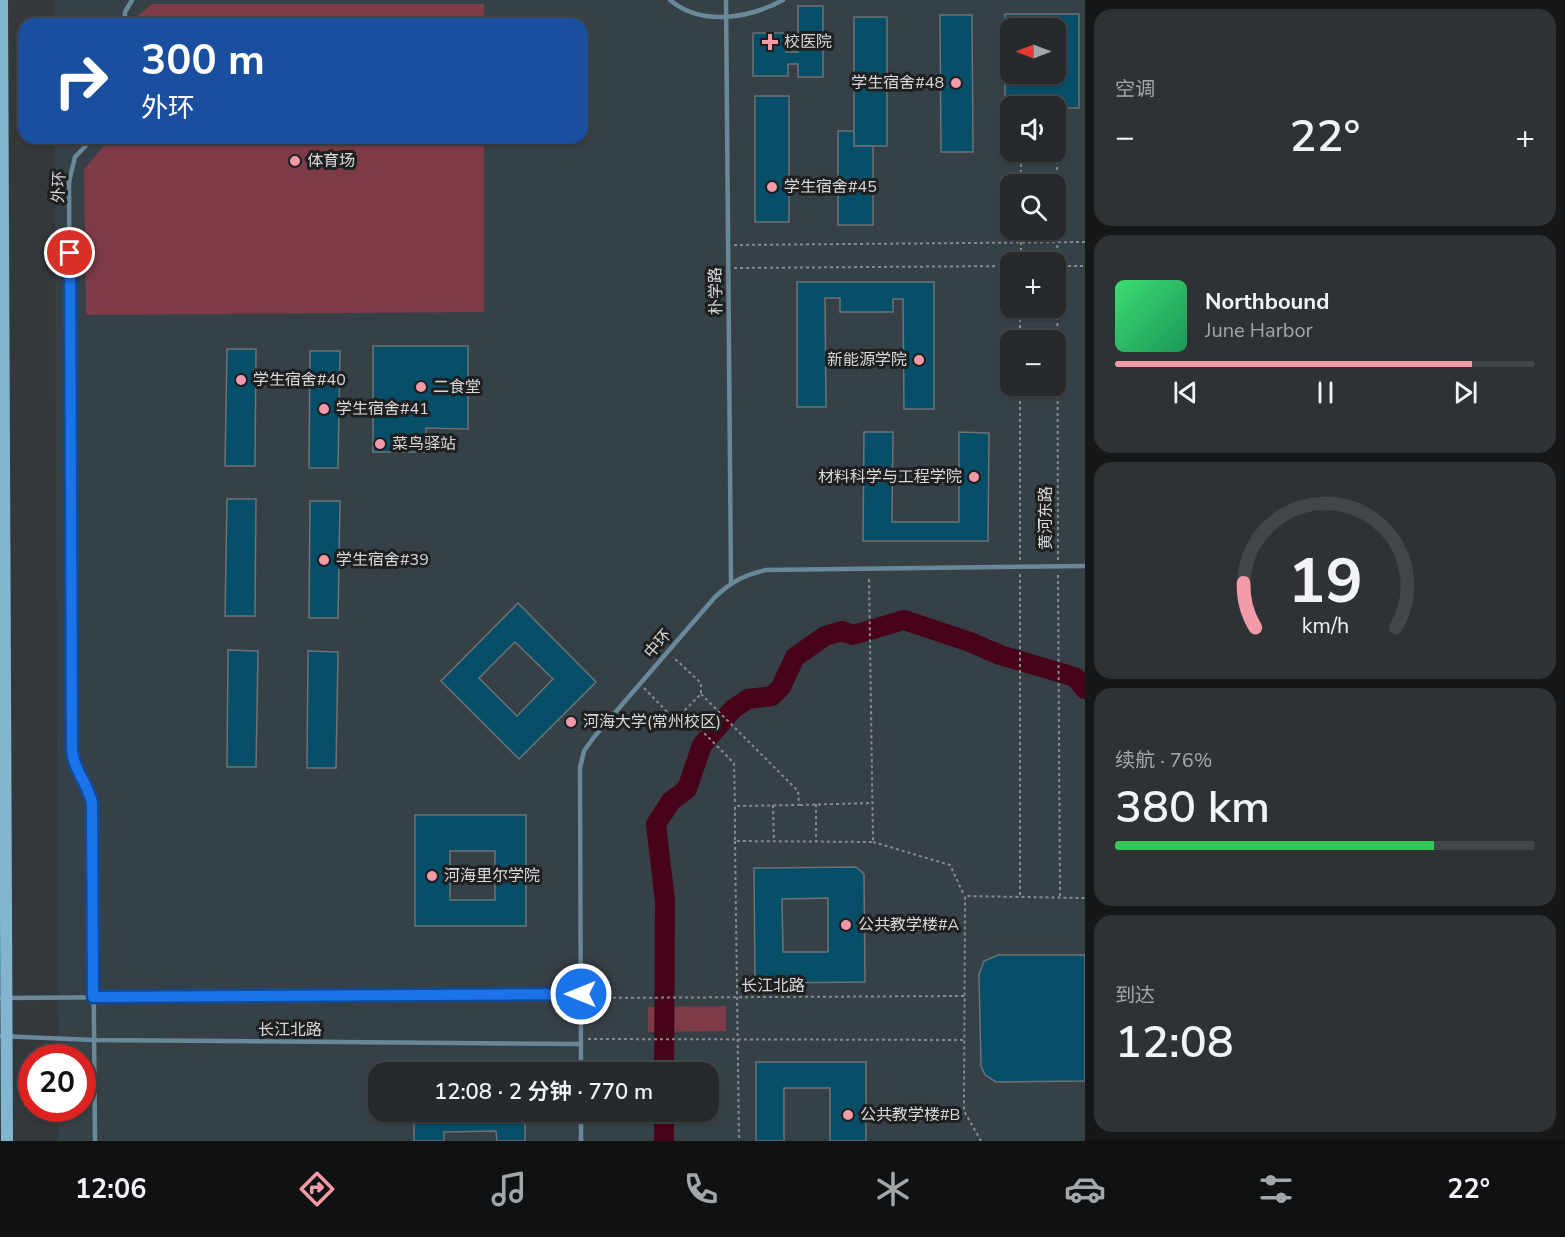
<!DOCTYPE html>
<html lang="zh">
<meta charset="utf-8">
<style>
:root{--surface:#262a2c;--page:#2e3234;--text:#f1f3f6;--muted:#a4a7a9;--line:#424648;--accent:#f39aa9}
body{margin:0;font-family:"Nunito Sans","Noto Sans SC",sans-serif;background:var(--page);color:var(--text);height:100vh;display:flex;flex-direction:column;font-size:22px;white-space:nowrap}
*{box-sizing:border-box;margin:0}
p{font-size:20px;color:var(--muted)}
.icon{flex:none;width:33px;height:33px;fill:none;stroke:currentColor;stroke-width:2;stroke-linecap:round;stroke-linejoin:round}
.map{position:relative;flex:1;overflow:hidden}
.side{display:flex;flex-direction:column;gap:9px;padding:9px;background:#151718;width:480px}
.side>*{flex:none}
.top-card{position:absolute;left:18px;top:18px;width:570px;height:126px;border-radius:18px;box-shadow:0 2px 4px #0004,0 0 0 2px var(--line);background:#1a4fa0;color:#fff;overflow:hidden}
.needle{width:39px;rotate:270deg}
.tools{position:absolute;left:1000px;top:18px;display:grid;gap:12px}
.tools a{display:grid;place-items:center;width:66px;height:66px;border-radius:12px;background:var(--surface);box-shadow:0 2px 4px #0004,0 0 0 2px var(--line);font-size:30px}
.speed{position:absolute;left:18px;top:1044px;display:flex;gap:12px;font-size:30px;font-weight:700;text-align:center}
.speed>*{display:grid;place-content:center;width:78px;height:78px;border-radius:50%;background:var(--surface);box-shadow:0 2px 4px #0004,0 0 0 2px var(--line);line-height:1}
.speed .limit{border:9px solid #d22;background:#fff;color:#111}
.pin{position:absolute;display:grid;place-items:center;width:51px;height:51px;color:#fff;margin:-26px;border:3px solid #fff;border-radius:50%;box-shadow:0 2px 6px #0007}
.me{position:absolute;width:66px;margin:-33px;rotate:270deg;stroke-linejoin:round;filter:drop-shadow(0 0 4px #0008)}
.turn{display:flex;align-items:center;gap:21px;height:126px;padding:0 24px;font-size:27px}
.turn .icon{width:78px;height:78px;stroke-width:2.5}
.turn b{display:block;font-size:42px;line-height:51px}
.big{font-size:45px;font-weight:600;line-height:1.1}
.side .card{flex:1;display:flex;flex-direction:column;justify-content:center;gap:9px;min-width:0;padding:0 21px;border-radius:18px;background:var(--page)}
.side .dial{align-items:center;gap:0}
.dial svg{height:156px;overflow:visible;fill:none;stroke:var(--line);stroke-width:7;stroke-linecap:round;text-anchor:middle}
.dial text{fill:var(--text);stroke:none}
.song{display:flex;align-items:center;gap:18px}
.cover{width:72px;height:72px;border-radius:9px;background:linear-gradient(135deg,hsl(140 70% 55%),hsl(150 70% 35%))}
.played{height:6px;border-radius:3px;background:linear-gradient(90deg,var(--accent) 85%,var(--line) 85%)}
.keys{display:flex;justify-content:space-around;direction:ltr}
.heat{display:flex;justify-content:space-between;align-items:center;font-size:33px;direction:ltr}
.charge{height:9px;border-radius:4px;background:linear-gradient(90deg,#34c759 76%,var(--line) 0)}
.trip{position:absolute;left:368px;top:1062px;width:351px;height:60px;border-radius:18px;background:var(--surface);box-shadow:0 2px 4px #0004,0 0 0 2px var(--line);font-weight:600;line-height:60px;text-align:center}
.tabs{display:flex;height:96px;justify-content:space-around;align-items:center;background:#0f1112;color:var(--muted)}
.tabs .icon{width:42px;height:42px}
.tabs .on{color:var(--accent)}
.tabs b{font-size:27px;color:var(--text)}
main{display:flex;flex:1;min-height:0}
.map>svg:first-child{display:block}
.built{fill:#364147;fill-rule:evenodd}
.green{fill:#7d3a47}
.lines{fill:none;stroke-linecap:round;stroke-linejoin:round}
.river{stroke:#460319;stroke-width:20}
.building{fill:#074e69;stroke:#6d7274;stroke-width:1.5;fill-rule:evenodd}
.path{stroke:#888b8d;stroke-width:2;stroke-dasharray:3 3;stroke-linecap:butt}
.service{stroke:#698899;stroke-width:4.5}
.secondary{stroke:#82b5d0;stroke-width:12}
.route-casing{stroke:#114b97;stroke-width:15}
.route{stroke:#1a73e8;stroke-width:10}
.poi-dot{fill:#f39aa9;stroke:#1d1f20;stroke-width:2}
.labels{text-anchor:middle;dominant-baseline:central;stroke-width:6;stroke-linejoin:round;paint-order:stroke}
.poi-label{font-size:16px;fill:#d7d9db;stroke:#1d1f20;text-anchor:start}
.street-label{font-size:16px;fill:#d7d9db;stroke:#1d1f20}
</style>
<main>
<div class="map">
<svg width="1085" height="1141" viewBox="0 0 1085 1141">
<rect width="100%" height="100%" fill="#33383a"/>
<path class="built" d="M55,0H1085V1141H58V1109L82,1108V1058L58,1057L55,138H582V24H55ZM1011,28H1056V74H1011ZM1011,106H1056V152H1011ZM1011,184H1056V230H1011ZM1011,262H1056V308H1011ZM1011,340H1056V386H1011ZM378,1072H708V1112H378Z"/>
<g class="green">
<path d="M152,4H484V24H133V20Z"/>
<path d="M111,138H484V312L86,315L84,169Z"/>
<path d="M726,1006V1031L648,1032V1007Z"/>
</g>
<g class="lines">
<g class="river">
<path d="M664,1072L665,901L656,824L671,801L687,789L702,745L733,709L748,699L772,696L781,687L795,657L825,636L842,631L853,635L904,620L970,642L1000,655L1075,677L1085,689"/>
<path d="M664,1141V1112"/>
</g>
</g>
<g class="building">
<path d="M798,6H823V77H798V64H788V76H753V33H786V52H798Z"/>
<path d="M1005,14H1079V108H1005ZM1011,28H1056V74H1011Z"/>
<path d="M940,15H972L973,152H941Z"/>
<rect x="854" y="17" width="33" height="129"/>
<rect x="755" y="96" width="34" height="126"/>
<path d="M838,131H854V146H873V225H838Z"/>
<path d="M797,282H934V409H904L903,299H893V312H840V298H825L826,407H797Z"/>
<path d="M373,346H468V429L426,428V452H373Z"/>
<path d="M227,349H256L255,466H225Z"/>
<path d="M310,351H340L338,468H309Z"/>
<path d="M864,432H893L892,522H959V432L989,433L988,541H863Z"/>
<path d="M227,499H256L255,616H225Z"/>
<path d="M310,501H340L338,618H309Z"/>
<path d="M518,603L596,682L519,759L441,681ZM515,642L553,679L517,716L479,678Z"/>
<path d="M228,650L258,651L256,767H227Z"/>
<path d="M308,651L338,652L336,768H307Z"/>
<path d="M415,815H526V926H415ZM450,851H495V900H450Z"/>
<path d="M856,867L864,874L865,982L755,983L754,868ZM828,898V952H783L782,899Z"/>
<path d="M998,955H1085V1081L996,1082L985,1075L981,1066L979,974L984,961Z"/>
<path d="M756,1062H866V1141H830V1088H784V1141H756Z"/>
<path d="M525,1114V1141H497L496,1131L444,1132V1141H414V1115Z"/>
</g>
<g class="lines">
<g class="path">
<path d="M1057,137L1058,560"/>
<path d="M1021,152V184"/>
<path d="M1021,230V262"/>
<path d="M734,245L1085,242"/>
<path d="M1056,266H1085"/>
<path d="M734,268L1011,266"/>
<path d="M1020,340V308"/>
<path d="M1020,560V386"/>
<path d="M1020,574V897"/>
<path d="M1058,575L1060,899"/>
<path d="M644,688L671,716L683,712L701,694V683L673,657"/>
<path d="M701,694L798,791L799,805L735,806V841L873,842L869,577"/>
<path d="M683,712L734,763L735,805"/>
<path d="M816,804V841"/>
<path d="M773,805L774,842"/>
<path d="M800,805L872,803"/>
<path d="M735,841L739,1141"/>
<path d="M873,842L950,865L964,895"/>
<path d="M589,998L964,996"/>
<path d="M588,1039L963,1040"/>
<path d="M981,1141L964,1111L965,896L1085,898"/>
</g>
<g class="service">
<path d="M670,0C702,27 750,18 783,0"/>
<path d="M726,0L731,582"/>
<path d="M125,24V12L132,0"/>
<path d="M93,138L75,157L69,182L72,749C73,770 89,783 92,803L95,1141"/>
<path d="M0,998L581,994"/>
<path d="M0,1036L93,1040L581,1044"/>
<path d="M581,1072L580,768L584,751L594,737L715,597C731,582 744,575 766,570L1085,566"/>
<path d="M581,1112V1141"/>
</g>
<path class="secondary" d="M2,0L7,1141"/>
</g>
<g class="lines">
<defs>
<path id="route" d="M70,253L72,749C73,770 88,783 92,803L93,997L581,994"/>
</defs>
<use href="#route" class="route-casing"/>
<use href="#route" class="route"/>
</g>
<g class="poi-dot">
<path d="M767 33h6v6h6v6h-6v6h-6v-6h-6v-6h6z"/>
<circle cx="956" cy="83" r="6"/>
<circle cx="295" cy="161" r="6"/>
<circle cx="772" cy="187" r="6"/>
<circle cx="919" cy="360" r="6"/>
<circle cx="241" cy="380" r="6"/>
<circle cx="421" cy="387" r="6"/>
<circle cx="324" cy="409" r="6"/>
<circle cx="380" cy="444" r="6"/>
<circle cx="974" cy="477" r="6"/>
<circle cx="324" cy="560" r="6"/>
<circle cx="571" cy="722" r="6"/>
<circle cx="432" cy="876" r="6"/>
<circle cx="846" cy="925" r="6"/>
<circle cx="848" cy="1115" r="6"/>
</g>
<g class="labels">
<g class="poi-label">
<text x="784" y="42">校医院</text>
<text x="944" y="83" text-anchor="end">学生宿舍#48</text>
<text x="307" y="161">体育场</text>
<text x="784" y="187">学生宿舍#45</text>
<text x="907" y="360" text-anchor="end">新能源学院</text>
<text x="253" y="380">学生宿舍#40</text>
<text x="433" y="387">二食堂</text>
<text x="336" y="409">学生宿舍#41</text>
<text x="392" y="444">菜鸟驿站</text>
<text x="962" y="477" text-anchor="end">材料科学与工程学院</text>
<text x="336" y="560">学生宿舍#39</text>
<text x="583" y="722">河海大学(常州校区)</text>
<text x="444" y="876">河海里尔学院</text>
<text x="858" y="925">公共教学楼#A</text>
<text x="860" y="1115">公共教学楼#B</text>
</g>
<g class="street-label">
<text transform="translate(59 187) rotate(-87)">外环</text>
<text transform="translate(716 291) rotate(-91)">朴学路</text>
<text transform="translate(1046 518) rotate(-90)">黄河东路</text>
<text transform="translate(658 644) rotate(-49)">中环</text>
<text x="773" y="986">长江北路</text>
<text x="290" y="1030">长江北路</text>
</g>
</g>
</svg>
<div class="tools">
<a><svg class="needle" viewBox="-14 -14 28 28"><path d="M0-13l5 13h-10z" fill="#e53935"/><path d="M0 13l5-13h-10z" fill="#a4a7a9"/></svg></a>
<a><svg class="icon" aria-label="sound" viewBox="0 0 24 24"><path d="M4 9h4l5-4v14l-5-4H4zM17 9q2 3 0 6"/></svg></a>
<a><svg class="icon" aria-label="search" viewBox="0 0 24 24"><circle cx="10" cy="10" r="6"/><path d="M15 15l6 6"/></svg></a>
<a>+</a>
<a>−</a>
</div>
<div class="speed"><div class="limit">20</div></div>
<div class="pin" style="left:70px;top:253px;background:#d93025"><svg class="icon" aria-label="arrive" viewBox="0 0 24 24"><path d="M6 21V4h12l-3 4 3 4H6"/></svg></div>
<svg class="me" style="left:581px;top:994px" viewBox="-20 -20 40 40"><circle r="17" fill="#1a73e8" stroke="#fff" stroke-width="3"/><path d="M0-11L8 9 0 5-8 9z" fill="#fff"/></svg>
<div class="trip">12:08 · 2 分钟 · 770 m</div>
<div class="top-card">
<div class="turn"><svg class="icon" aria-label="right" viewBox="0 0 24 24"><path d="M7 20v-9h11M14 6l5 5-5 5"/></svg><div><b>300 m</b>外环</div></div>
</div>
</div>
<section class="side">
<div class="card"><p>空调</p>
<div class="heat"><a>−</a><b class="big">22°</b><a>+</a></div>
</div>
<div class="card">
<div class="song"><i class="cover"></i><div><b>Northbound</b><p>June Harbor</p></div></div>
<div class="played"></div>
<div class="keys"><svg class="icon" aria-label="previous" viewBox="0 0 24 24"><path d="M18 5L8 12l10 7zM5 5v14"/></svg><svg class="icon" aria-label="pause" viewBox="0 0 24 24"><path d="M8 5v14M16 5v14"/></svg><svg class="icon" aria-label="next" viewBox="0 0 24 24"><path d="M6 5l10 7-10 7zM19 5v14"/></svg></div>
</div>
<div class="card dial"><svg viewBox="0 0 100 80">
<path d="M14 69A42 42 0 1 1 86 69"/>
<path d="M14 69A42 42 0 0 1 8 46" stroke="#f39aa9"/>
<text x="50" y="56" font-size="32" font-weight="700">19</text>
<text x="50" y="72" font-size="11">km/h</text>
</svg></div>
<div class="card"><p>续航 · 76%</p><b class="big">380 km</b><div class="charge"></div></div>
<div class="card"><p>到达</p><b class="big">12:08</b></div>
</section>
</main>
<nav class="tabs">
<b>12:06</b>
<svg class="icon on" aria-label="directions" viewBox="0 0 24 24"><path d="M12 3l9 9-9 9-9-9zM9 14v-3h6M13 9l2 2-2 2"/></svg>
<svg class="icon" aria-label="music" viewBox="0 0 24 24"><path d="M9 18V5l10-2v13"/><circle cx="6" cy="18" r="3"/><circle cx="16" cy="16" r="3"/></svg>
<svg class="icon" aria-label="phone" viewBox="0 0 24 24"><path d="M5 4h4l2 5-3 2q2 4 5 5l2-3 5 2v4C11 20 4 13 5 4z"/></svg>
<svg class="icon" aria-label="climate" viewBox="0 0 24 24"><path d="M12 3v18M4 7l16 10M4 17L20 7"/></svg>
<svg class="icon" aria-label="car" viewBox="0 0 24 24"><path d="M5 17H2v-5l4-1 3-4h7l3 4 3 1v5h-3M9 17h6M6 11h13"/><circle cx="7" cy="17" r="2"/><circle cx="17" cy="17" r="2"/></svg>
<svg class="icon" aria-label="filters" viewBox="0 0 24 24"><path d="M4 7h16M4 17h16"/><circle cx="9" cy="7" r="2"/><circle cx="15" cy="17" r="2"/></svg>
<b>22°</b>
</nav>
